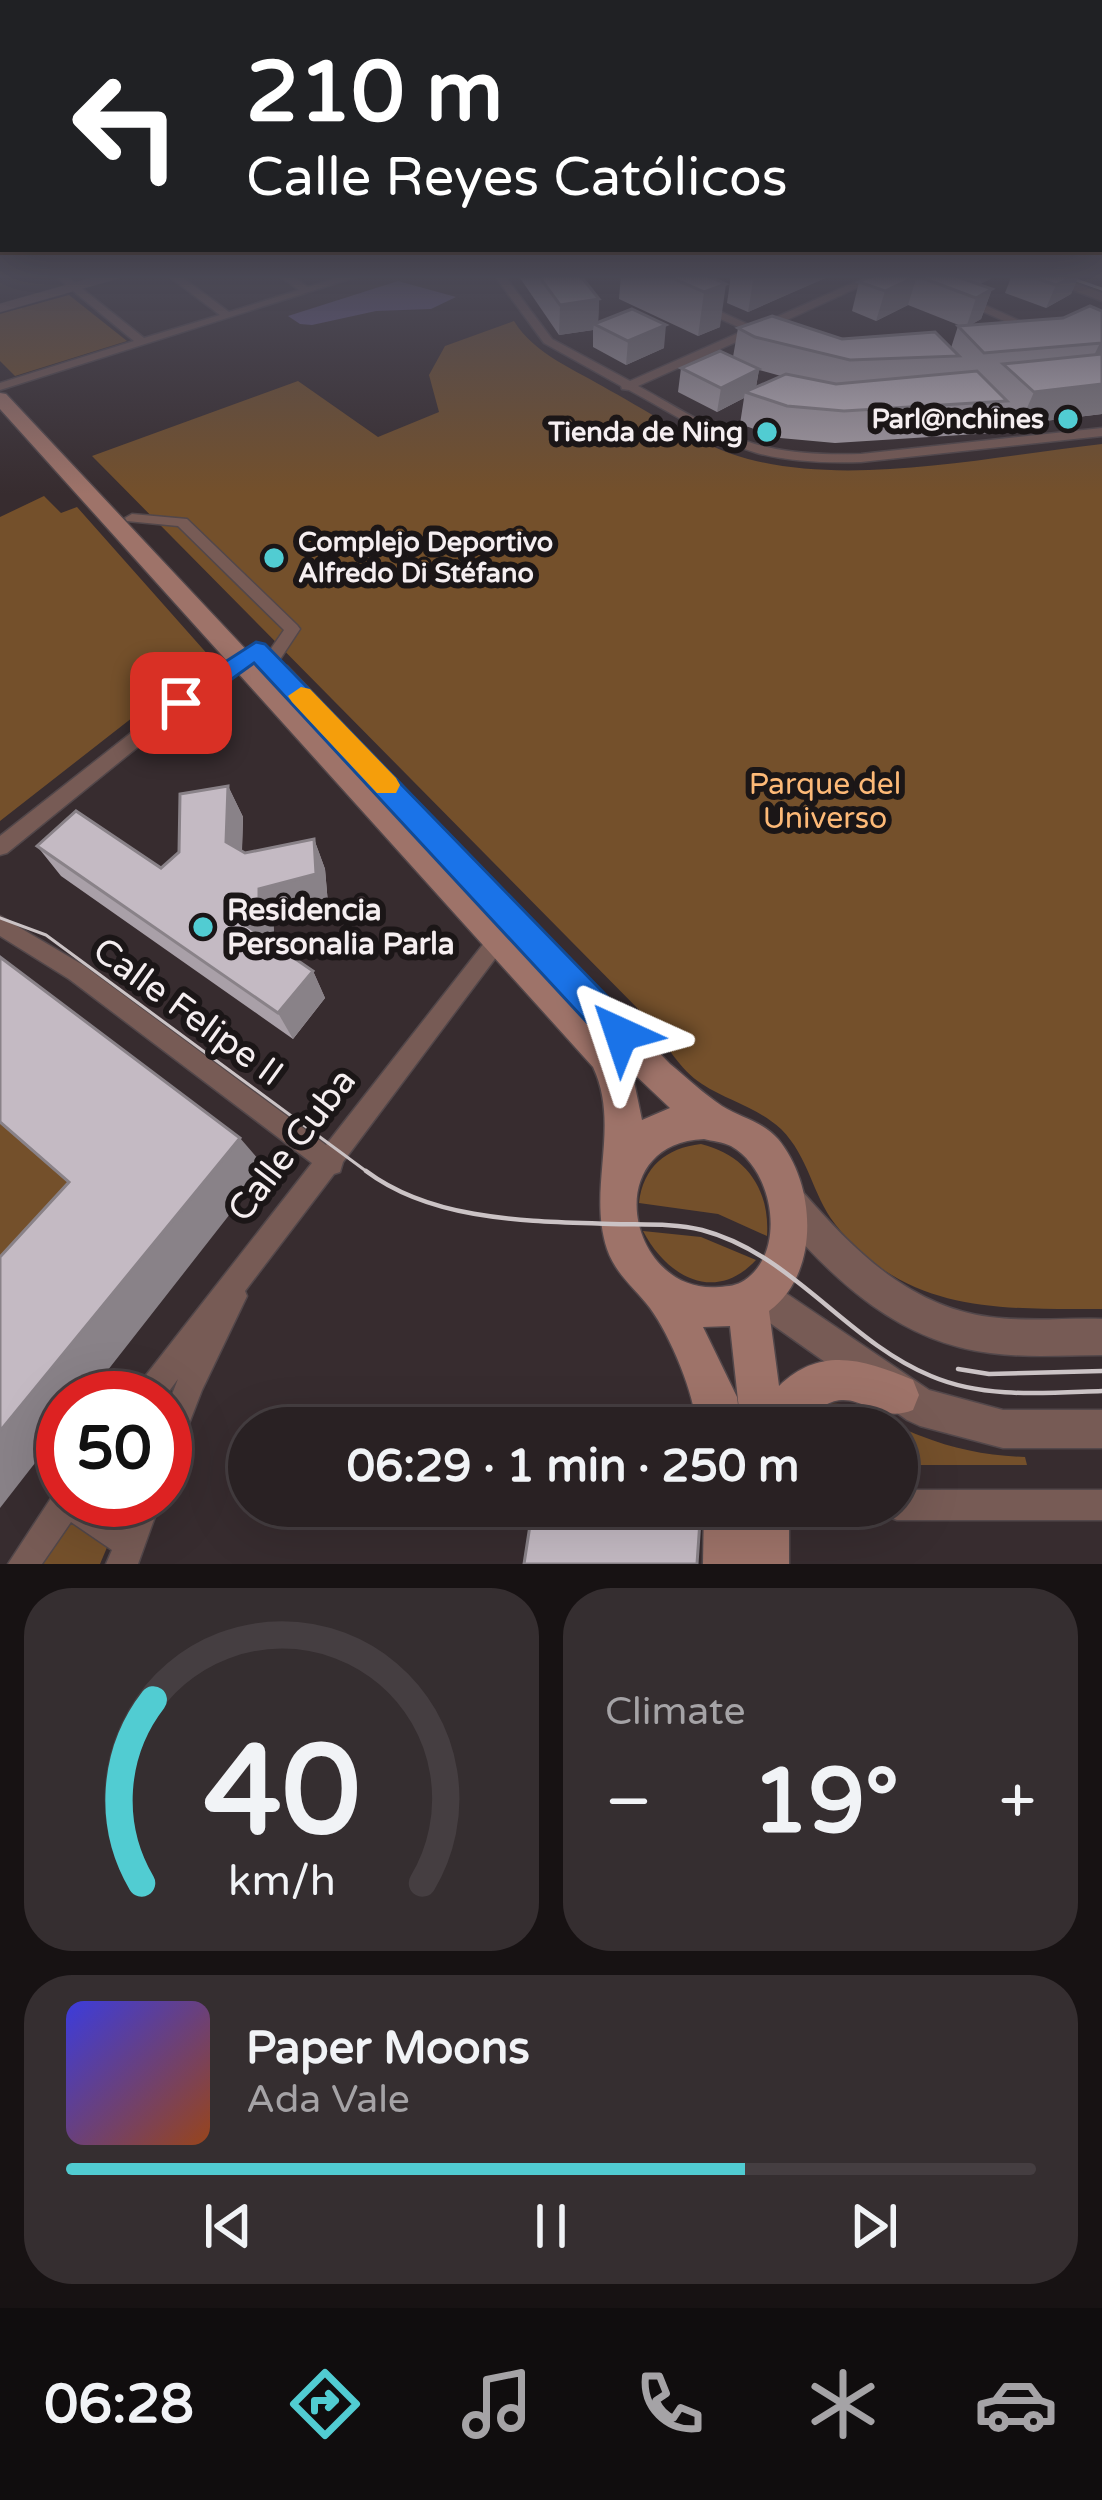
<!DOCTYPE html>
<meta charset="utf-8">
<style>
:root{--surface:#292123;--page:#352e30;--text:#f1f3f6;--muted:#a5a3a6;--line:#453e41;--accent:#51ccd2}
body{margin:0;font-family:"Varela Round",sans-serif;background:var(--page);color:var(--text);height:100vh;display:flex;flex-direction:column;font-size:45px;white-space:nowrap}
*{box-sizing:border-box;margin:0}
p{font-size:39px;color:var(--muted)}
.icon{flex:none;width:66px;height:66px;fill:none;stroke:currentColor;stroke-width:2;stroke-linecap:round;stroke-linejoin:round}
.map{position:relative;height:1564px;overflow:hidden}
.side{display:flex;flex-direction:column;gap:24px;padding:24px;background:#171213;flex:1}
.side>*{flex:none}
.banner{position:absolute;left:0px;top:0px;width:1104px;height:252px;box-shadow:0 12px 48px #0002,0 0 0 3px var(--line);background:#202124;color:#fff;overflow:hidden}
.speed{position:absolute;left:36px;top:1371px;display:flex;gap:24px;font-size:60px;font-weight:700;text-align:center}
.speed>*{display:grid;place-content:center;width:156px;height:156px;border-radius:50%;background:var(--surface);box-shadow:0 12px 48px #0002,0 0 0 3px var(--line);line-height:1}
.speed .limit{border:18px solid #d22;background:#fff;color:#111}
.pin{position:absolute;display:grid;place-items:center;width:102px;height:102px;color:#fff;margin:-51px;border-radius:24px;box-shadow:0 6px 18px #0006}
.me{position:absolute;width:132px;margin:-66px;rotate:318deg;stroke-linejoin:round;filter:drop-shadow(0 0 9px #0008)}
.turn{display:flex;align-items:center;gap:42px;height:252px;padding:0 48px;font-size:54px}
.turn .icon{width:156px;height:156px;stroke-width:2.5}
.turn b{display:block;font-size:84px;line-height:102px}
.big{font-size:90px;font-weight:700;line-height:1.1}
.side .tile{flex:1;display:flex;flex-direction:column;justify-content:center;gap:18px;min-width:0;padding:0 42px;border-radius:48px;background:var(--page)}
.side .dial{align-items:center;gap:0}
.dial svg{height:312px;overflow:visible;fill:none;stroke:var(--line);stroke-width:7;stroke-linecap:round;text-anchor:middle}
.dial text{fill:var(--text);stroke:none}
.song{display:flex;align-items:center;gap:36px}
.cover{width:144px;height:144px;border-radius:18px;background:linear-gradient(135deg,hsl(240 70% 55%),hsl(20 70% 35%))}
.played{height:12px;border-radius:6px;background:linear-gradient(90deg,var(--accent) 70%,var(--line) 70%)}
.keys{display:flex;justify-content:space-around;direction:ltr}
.heat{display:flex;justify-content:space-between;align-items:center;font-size:66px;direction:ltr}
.side .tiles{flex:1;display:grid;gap:24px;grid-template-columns:1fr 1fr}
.tile:last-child{grid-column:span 2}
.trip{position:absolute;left:228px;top:1407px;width:690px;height:120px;border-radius:60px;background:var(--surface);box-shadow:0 12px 48px #0002,0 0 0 3px var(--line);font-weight:700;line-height:120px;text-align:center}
.tab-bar{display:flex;height:192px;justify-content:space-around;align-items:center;background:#100d0e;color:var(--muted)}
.tab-bar .icon{width:84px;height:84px}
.tab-bar .active{color:var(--accent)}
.tab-bar b{font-size:54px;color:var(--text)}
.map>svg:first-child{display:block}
.green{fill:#74502b}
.water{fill:#6b5d92}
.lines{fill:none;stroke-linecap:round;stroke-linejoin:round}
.pedestrian-casing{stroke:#52474a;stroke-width:9}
.minor-casing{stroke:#52474a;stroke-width:3}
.tertiary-casing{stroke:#52474a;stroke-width:3}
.secondary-casing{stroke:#52474a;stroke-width:3}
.pedestrian{stroke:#775b55;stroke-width:8}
.minor{fill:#775b55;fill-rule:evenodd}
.tertiary{fill:#775b55;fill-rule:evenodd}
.secondary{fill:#9e7369;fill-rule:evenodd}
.tram-far1{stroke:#cbc3c5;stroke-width:3}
.tram{stroke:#cbc3c5;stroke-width:4.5}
.wall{fill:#a9a0a8;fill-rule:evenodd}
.shaded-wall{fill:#898288}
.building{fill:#c4bac3;stroke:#898288;stroke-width:3}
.route{fill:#1a73e8;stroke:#114b97;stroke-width:3}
.slow{fill:#f59e0b}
.poi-dot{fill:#51ccd2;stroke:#1b1617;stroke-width:4.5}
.labels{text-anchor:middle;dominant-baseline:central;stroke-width:12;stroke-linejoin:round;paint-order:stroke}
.far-poi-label{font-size:27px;font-weight:bold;fill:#f5eef0;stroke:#1b1617;text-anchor:end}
.park-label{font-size:30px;fill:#fdb977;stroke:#1b1617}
.poi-label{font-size:30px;font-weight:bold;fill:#f5eef0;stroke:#1b1617;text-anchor:start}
.near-street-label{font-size:36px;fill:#f5eef0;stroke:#1b1617}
</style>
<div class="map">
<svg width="1102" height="1564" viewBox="0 0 1102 1564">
<rect width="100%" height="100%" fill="#372c2f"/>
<g class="green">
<path d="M69,295L127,341L15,376L0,361V314Z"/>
<path d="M514,321C535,355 576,370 609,390C653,414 699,446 748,459C852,487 994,456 1102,444V1309C1000,1309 905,1314 835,1224C812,1194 809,1157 781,1129C757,1107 728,1101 702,1084C679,1069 665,1043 650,1021L92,456L298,381L378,437L439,412L429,375L445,346Z"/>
<path d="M44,496L61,513L77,507L210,657L0,821V517Z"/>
<path d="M0,1116L111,1209L0,1337Z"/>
<path d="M701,1144C746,1155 770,1189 767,1236L718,1214L639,1203C643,1167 666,1148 701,1144Z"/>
<path d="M643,1231L701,1237L756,1260C715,1304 667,1277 643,1231Z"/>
<path d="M830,1404C864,1401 891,1425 921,1436C954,1449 989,1456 1025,1457L1027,1465H897V1428H807Z"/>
<path d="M68,1500H127L100,1564H24Z"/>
</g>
<path class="water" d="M398,281L456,297L431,309L376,311L312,325L300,324L288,316Z"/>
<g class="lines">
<defs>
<path id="pedestrian" d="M0,308L116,275"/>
<g id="minor">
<path d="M54,275H65L144,338L220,315L167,275H179L229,312L299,290L278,275H290L308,287L346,275H362L0,390V383L134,341Z"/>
<path d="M494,275H504L552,339L630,381L745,330L698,309V305H706L754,327L871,275H885L763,331L768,333V337L754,334L638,386C679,408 721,437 767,447C797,454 830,455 861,454L1102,428V436L861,462C827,463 790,462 757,453C711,439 670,412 629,390L622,389L621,386L544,343Z"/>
<path d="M959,297H967L1020,321L1021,335L1012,342H1004V338L1011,334V324L959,301Z"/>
<path d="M132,514L187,519L297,625L300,629L275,667H263L261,663L284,630L178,526L127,521L125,518Z"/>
<path d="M256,645L264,650L262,654L218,682L7,853L0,855V836L206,674Z"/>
<path d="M0,916L83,965L326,1145L492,933L499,931L506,933L509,940L343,1162L340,1172L334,1174L245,1291L247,1296L202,1390L175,1460L165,1465V1412L178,1379L164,1398H132L136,1388L312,1163L69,979L0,936Z"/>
<path d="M63,1487V1500H91L123,1521L131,1500H161L138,1564H106L112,1550L71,1522L42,1564H8L57,1489Z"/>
<path d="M897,1490H1102V1520H897L886,1516L882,1506H897Z"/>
</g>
<g id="tertiary">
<path d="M1033,275H1052L1102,293V301Z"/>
<path d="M790,1186L802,1191C853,1250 910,1307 990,1317C1027,1322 1065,1318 1102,1319V1355C1065,1355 1027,1358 990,1353C900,1342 835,1282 778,1215L773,1203L778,1191Z"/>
<path d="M759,1275L929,1390L1003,1410H1102V1448H1003L920,1426L907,1420L746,1306L741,1293L746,1280Z"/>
</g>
<g id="secondary">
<path d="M0,393L6,394L266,671L278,664L287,666L670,1064C687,1078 704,1094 722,1106C741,1118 762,1121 778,1139C817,1186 820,1274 769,1311L779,1386C821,1345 865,1360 913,1380L919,1395L913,1410C867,1429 852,1366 799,1428H741L730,1326L703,1327L737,1397L741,1428H697C694,1393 671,1337 650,1308C635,1288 616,1275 607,1249C587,1188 621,1126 593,1067L0,409ZM632,1072L670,1108L642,1120ZM704,1139C712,1141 723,1142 731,1146C774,1170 787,1251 745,1280C736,1286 729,1286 719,1287C629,1295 597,1144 704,1139Z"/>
<path d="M704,1506H789V1564H703Z"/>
</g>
</defs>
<use href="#pedestrian" class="pedestrian-casing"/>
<use href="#minor" class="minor-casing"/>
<use href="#tertiary" class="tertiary-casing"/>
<use href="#secondary" class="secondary-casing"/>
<use href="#pedestrian" class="pedestrian"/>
<use href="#minor" class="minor"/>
<use href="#tertiary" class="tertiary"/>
<use href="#secondary" class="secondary"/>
<g class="tram-far1">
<path d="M1062,275L1102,289"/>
<path d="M0,918L46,935L370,1174"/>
</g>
<g class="tram">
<path d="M366,1171C434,1222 531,1221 611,1224C642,1225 673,1223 702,1230C793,1254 846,1341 931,1376C985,1399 1045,1393 1102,1391"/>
<path d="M958,1369L989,1374L1102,1371"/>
</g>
</g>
<g class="wall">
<path d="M518,275H580L599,299L598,323L664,348L626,365L593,347V330L559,335Z"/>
<path d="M621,275H706L720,327L698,336L619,299Z"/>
<path d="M731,275H832L748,312L727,303Z"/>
<path d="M874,275H953L992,289L981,319L970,325L1063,318L1102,310V414L1020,424L1004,408L993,433L835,443L780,438L740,424L744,398L717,412L678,392L681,368L733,357L738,328L951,348L958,326H961L908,305L876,321L852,311L859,282ZM759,370L781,376L756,387Z"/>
<path d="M955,275H998L980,284Z"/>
<path d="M1012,275H1079L1071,294L1046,308L1005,293Z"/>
<path d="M228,786L243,817L242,851L245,853L314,839L325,869L328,904L273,918L274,935L270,941L313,971L325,998L293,1039L61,876L37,846L161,868L179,852Z"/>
</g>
<g class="shaded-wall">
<path d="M754,275H832L748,312Z"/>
<path d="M983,275H998L980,284Z"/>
<path d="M1075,275H1079L1071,294L1046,308L1056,285Z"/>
<path d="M917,276L908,305L876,321L885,291Z"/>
<path d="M726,284L720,327L698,336L704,292Z"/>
<path d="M992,289L981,319L966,328L976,298Z"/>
<path d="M599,299L598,326L594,324L593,330L559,335L560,305Z"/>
<path d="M666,325L664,348L626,365L628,341Z"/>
<path d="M1100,343H1102V371L1085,374Z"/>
<path d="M759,369L755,393L745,392L744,398L717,412L721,388Z"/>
<path d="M1102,384V414L1020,424L1034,392Z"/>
<path d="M228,786L243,817L241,873L226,842Z"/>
<path d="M314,839L325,869L328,904L273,918L274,935L262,953L246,925L259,889Z"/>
<path d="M313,971L325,998L293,1039L278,1013Z"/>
<path d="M240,1138L266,1168L86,1398H63V1427L0,1508V1431Z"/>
</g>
<g class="building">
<path d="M538,275H580L599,299L560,305Z"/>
<path d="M665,275H706L726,284L704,292Z"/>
<path d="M874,275H953L992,289L976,298L917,276L885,291L859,282Z"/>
<path d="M1026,275H1075L1056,285Z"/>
<path d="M1090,306L1102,311V343L984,353L958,326L1063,318Z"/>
<path d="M632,309L666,325L628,341L594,324Z"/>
<path d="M772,316L842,339L935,332L959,356L850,360L755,337L738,328Z"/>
<path d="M720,351L759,369L721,388L681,368Z"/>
<path d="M1102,354V384L1034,392L1003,364Z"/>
<path d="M977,371L1007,401L844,411L787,406L745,392L786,374L836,384Z"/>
<path d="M228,786L226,842L245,853L314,839L316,874L259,889V906L246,925L313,971L278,1013L37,846L76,811L161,868L179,852L180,794Z"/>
<path d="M0,957L240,1138L0,1431V1257L69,1182L0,1122Z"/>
<path d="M533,1506H701L697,1564H524Z"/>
</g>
<linearGradient id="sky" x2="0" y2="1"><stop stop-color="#1e181a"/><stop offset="0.56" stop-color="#4d4b58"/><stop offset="1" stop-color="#4d4b58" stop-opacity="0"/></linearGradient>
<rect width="1102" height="494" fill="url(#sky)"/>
<path class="route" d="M256,642L265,644L633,1023L638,1034L633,1046L621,1051L609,1046L254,663L190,709H172L169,703L172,696Z"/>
<path class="slow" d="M301,687L310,689L396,778L400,785L396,793H377L292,702L288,696Z"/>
<g class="poi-dot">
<circle cx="1068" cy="419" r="12"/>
<circle cx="767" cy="432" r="12"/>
<circle cx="274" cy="558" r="12"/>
<circle cx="203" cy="927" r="12"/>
</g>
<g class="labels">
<g class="far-poi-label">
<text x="1044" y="419">Parl@nchines</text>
<text x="743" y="432">Tienda de Ning</text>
<text x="298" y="542" text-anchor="start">Complejo Deportivo<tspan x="298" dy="31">Alfredo Di Stéfano</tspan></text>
</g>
<g class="park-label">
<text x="825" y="784">Parque del<tspan x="825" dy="34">Universo</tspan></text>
</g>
<g class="poi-label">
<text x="227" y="910">Residencia<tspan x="227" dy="34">Personalia Parla</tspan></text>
</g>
<g class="near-street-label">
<text transform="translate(188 1012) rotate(36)">Calle Felipe II</text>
<text transform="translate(292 1145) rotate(-52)">Calle Cuba</text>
</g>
</g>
</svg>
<div class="speed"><div class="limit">50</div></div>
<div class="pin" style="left:181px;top:703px;background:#d93025"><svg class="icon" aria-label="arrive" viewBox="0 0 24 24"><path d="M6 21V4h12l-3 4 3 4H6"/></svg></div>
<svg class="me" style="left:621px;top:1034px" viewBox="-20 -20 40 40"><path d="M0-17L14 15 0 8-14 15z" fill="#1a73e8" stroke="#fff" stroke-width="4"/></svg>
<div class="trip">06:29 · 1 min · 250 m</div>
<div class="banner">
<div class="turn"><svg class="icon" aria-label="left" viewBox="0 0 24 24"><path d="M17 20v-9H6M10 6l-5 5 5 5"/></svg><div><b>210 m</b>Calle Reyes Católicos</div></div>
</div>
</div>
<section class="side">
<div class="tiles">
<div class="tile dial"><svg viewBox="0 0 100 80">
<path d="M14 69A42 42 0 1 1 86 69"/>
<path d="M14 69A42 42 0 0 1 17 22" stroke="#51ccd2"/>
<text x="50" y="56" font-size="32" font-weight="700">40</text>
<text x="50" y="72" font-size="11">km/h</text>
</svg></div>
<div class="tile"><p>Climate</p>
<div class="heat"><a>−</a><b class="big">19°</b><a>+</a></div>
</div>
<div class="tile">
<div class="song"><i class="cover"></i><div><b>Paper Moons</b><p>Ada Vale</p></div></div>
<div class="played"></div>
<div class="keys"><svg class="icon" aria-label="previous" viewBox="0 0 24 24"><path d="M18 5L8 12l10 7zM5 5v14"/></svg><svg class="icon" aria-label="pause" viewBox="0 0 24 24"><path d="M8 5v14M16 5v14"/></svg><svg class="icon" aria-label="next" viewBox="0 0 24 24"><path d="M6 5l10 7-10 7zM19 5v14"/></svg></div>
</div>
</div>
</section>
<nav class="tab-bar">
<b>06:28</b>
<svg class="icon active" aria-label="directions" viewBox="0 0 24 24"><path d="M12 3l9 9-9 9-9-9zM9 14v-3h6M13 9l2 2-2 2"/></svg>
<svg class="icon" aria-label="music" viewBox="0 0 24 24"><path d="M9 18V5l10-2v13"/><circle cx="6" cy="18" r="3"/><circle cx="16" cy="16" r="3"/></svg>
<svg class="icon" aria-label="phone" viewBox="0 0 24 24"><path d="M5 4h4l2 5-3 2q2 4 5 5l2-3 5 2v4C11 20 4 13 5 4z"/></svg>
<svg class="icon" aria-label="climate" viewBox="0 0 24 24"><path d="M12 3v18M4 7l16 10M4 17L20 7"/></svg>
<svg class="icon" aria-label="car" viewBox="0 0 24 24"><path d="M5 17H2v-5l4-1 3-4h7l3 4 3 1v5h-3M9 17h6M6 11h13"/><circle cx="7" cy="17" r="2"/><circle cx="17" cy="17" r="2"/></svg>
</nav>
